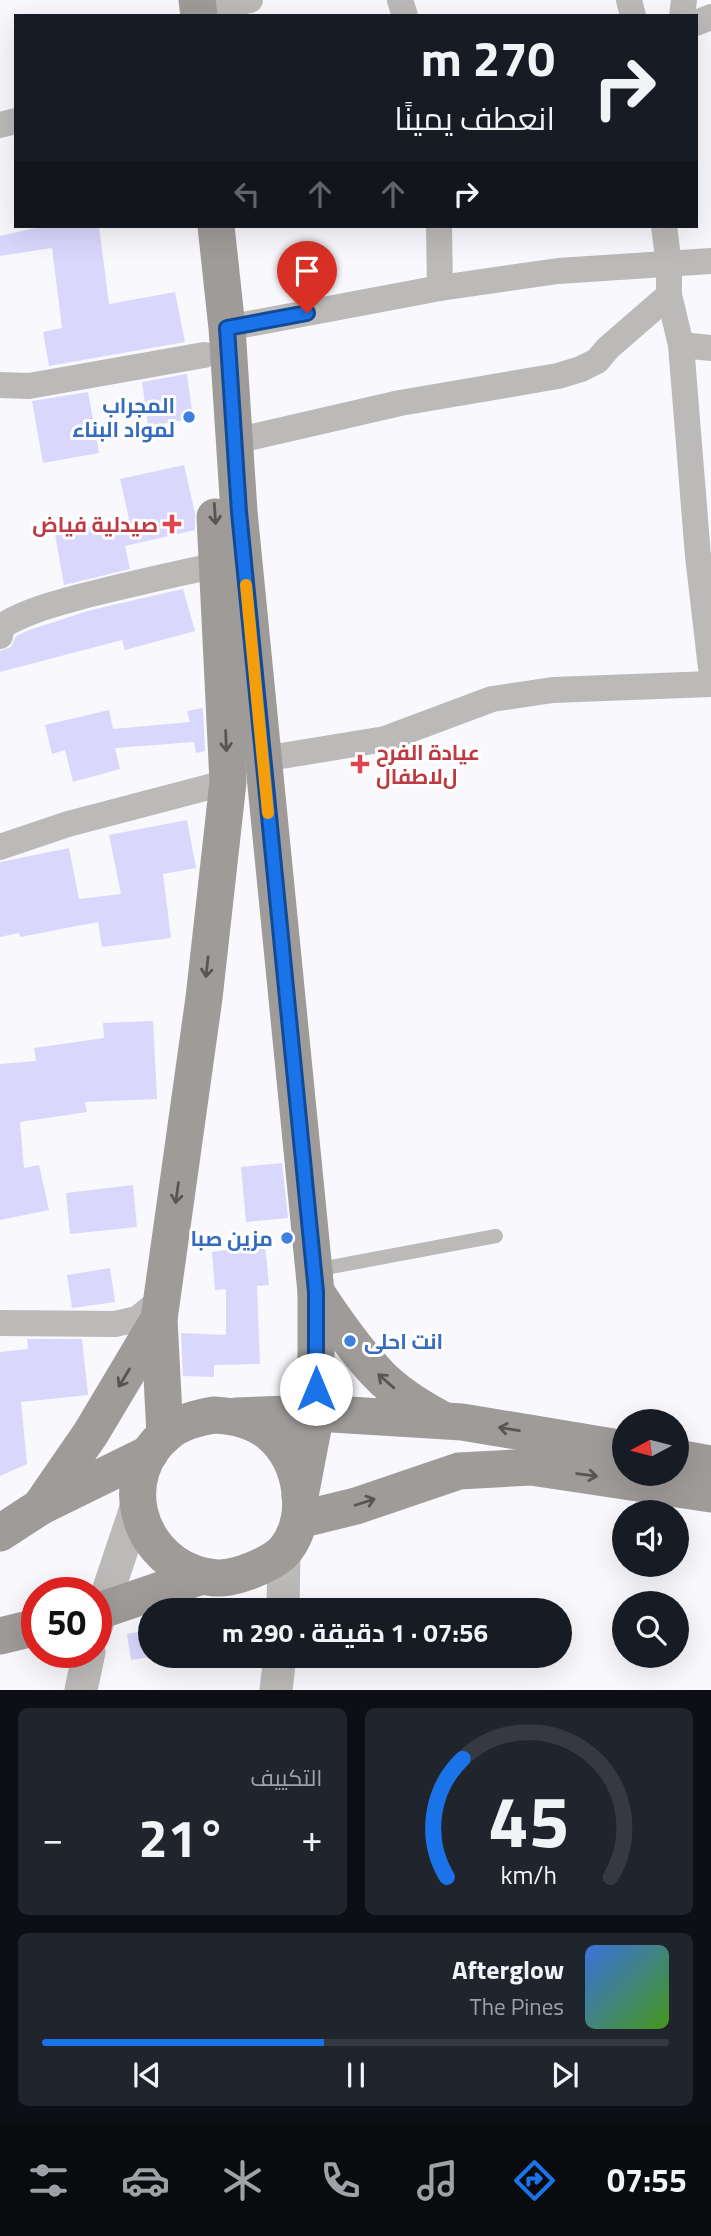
<!DOCTYPE html>
<html lang="ar">
<meta charset="utf-8">
<style>
:root{--surface:#171b24;--page:#20242c;--text:#f1f3f6;--muted:#9ea1a6;--line:#363941;--accent:#1a73e8}
body{margin:0;font-family:"Titillium Web",Cairo,sans-serif;background:var(--page);color:var(--text);direction:rtl;height:100vh;display:flex;flex-direction:column;font-size:26px;white-space:nowrap}
*{box-sizing:border-box;margin:0}
p{font-size:23px;color:var(--muted)}
.icon{flex:none;width:38px;height:38px;fill:none;stroke:currentColor;stroke-width:2;stroke-linecap:round;stroke-linejoin:round}
.map{position:relative;height:1690px;overflow:hidden;direction:ltr}
.details{display:flex;flex-direction:column;gap:18px;padding:18px;background:#0d0f14;flex:1}
.details>*{flex:none}
.banner{position:absolute;left:14px;top:14px;width:684px;height:214px;border-radius:0px;box-shadow:0 7px 28px #0002;direction:rtl;background:#171b24;color:var(--text);overflow:hidden}
.needle{width:46px;rotate:263deg}
.tools{position:absolute;left:612px;top:1409px;display:grid;gap:14px}
.tools a{display:grid;place-items:center;width:77px;height:77px;border-radius:50%;background:var(--surface);box-shadow:0 7px 28px #0002;font-size:35px}
.speed{position:absolute;left:21px;top:1577px;display:flex;gap:14px;font-size:35px;font-weight:700;text-align:center}
.speed>*{display:grid;place-content:center;width:91px;height:91px;border-radius:50%;background:var(--surface);box-shadow:0 7px 28px #0002;line-height:1}
.speed .limit{border:10px solid #d22;background:#fff;color:#111}
.pin{position:absolute;display:grid;place-items:center;width:60px;height:60px;color:#fff;margin:-72px -30px;border-radius:50% 50% 50% 0;rotate:-45deg;box-shadow:0 0 7px #0007}
.pin .icon{rotate:45deg}
.me{position:absolute;width:77px;margin:-38px;rotate:0deg;stroke-linejoin:round;filter:drop-shadow(0 0 5px #0008)}
.turn{display:flex;align-items:center;gap:24px;height:147px;padding:0 28px;font-size:32px}
.turn .icon{width:91px;height:91px;stroke-width:2.5}
.turn b{display:block;font-size:49px;line-height:60px}
.lanes{display:flex;align-items:center;height:66px;padding:0 28px;background:#0003;justify-content:center;gap:35px;direction:ltr}
.lanes .off{opacity:.35}
.big{font-size:52px;font-weight:700;line-height:1.1}
.details .tile{flex:1;display:flex;flex-direction:column;justify-content:center;gap:10px;min-width:0;padding:0 24px;border-radius:10px;background:var(--page)}
.details .dial{align-items:center;gap:0}
.dial svg{height:182px;overflow:visible;fill:none;stroke:var(--line);stroke-width:7;stroke-linecap:round;text-anchor:middle}
.dial text{fill:var(--text);stroke:none}
.song{display:flex;align-items:center;gap:21px}
.cover{width:84px;height:84px;border-radius:10px;background:linear-gradient(135deg,hsl(220 70% 55%),hsl(100 70% 35%))}
.played{height:7px;border-radius:4px;background:linear-gradient(90deg,var(--accent) 45%,var(--line) 45%)}
.keys{display:flex;justify-content:space-around;direction:ltr}
.heat{display:flex;justify-content:space-between;align-items:center;font-size:38px;direction:ltr}
.details .tiles{flex:1;display:grid;gap:18px;grid-template-columns:1fr 1fr}
.tile:last-child{grid-column:span 2}
.trip{position:absolute;left:138px;top:1598px;width:434px;height:70px;border-radius:35px;background:var(--surface);box-shadow:0 7px 28px #0002;font-weight:700;line-height:70px;text-align:center;direction:rtl}
.tabs{display:flex;height:112px;justify-content:space-around;align-items:center;background:#090b0e;color:var(--muted)}
.tabs .icon{width:49px;height:49px}
.tabs .current{color:var(--accent)}
.tabs b{font-size:32px;color:var(--text)}
.map>svg:first-child{display:block}
.building{fill:#d9d7fc}
.lines{fill:none;stroke-linecap:round;stroke-linejoin:round}
.service{stroke:#bcbab8;stroke-width:14}
.minor{stroke:#bcbab8;stroke-width:26}
.tertiary{stroke:#bcbab8;stroke-width:33}
.secondary{stroke:#9e9b99;stroke-width:37}
.oneway{stroke:#575655}
.route-casing{stroke:#114b97;stroke-width:18}
.route{stroke:#1a73e8;stroke-width:12}
.slow{stroke:#f59e0b;stroke-width:12}
.shop-dot{fill:#3f7fe0;stroke:#fff;stroke-width:2.5}
.health-dot{fill:#e0444e;stroke:#fff;stroke-width:2.5}
.labels{text-anchor:middle;dominant-baseline:central;stroke-width:6;stroke-linejoin:round;paint-order:stroke}
.shop-label{font-size:21px;font-weight:bold;fill:#366cbe;stroke:#fff;text-anchor:end}
.health-label{font-size:21px;font-weight:bold;fill:#be3a42;stroke:#fff;text-anchor:end}
</style>
<div class="map">
<svg width="711" height="1690" viewBox="0 0 711 1690">
<rect width="100%" height="100%" fill="#f9f8fd"/>
<g class="building">
<path d="M35,226H99L109,304L175,292L185,342L49,366L43,332L62,328L52,248L0,256V236L35,228Z"/>
<path d="M187,374L193,419L148,426L142,382Z"/>
<path d="M88,392L99,453L43,463L32,401Z"/>
<path d="M184,465L195,513V530L125,546L130,569L64,585L55,534L129,519L120,479Z"/>
<path d="M183,589L195,631L125,650L122,640L0,672V651L11,647L16,636L29,630L91,610Z"/>
<path d="M203,708L205,751L196,753L194,742L115,748L120,769L73,782L65,750L52,754L45,725L109,710L113,729L190,722L187,711Z"/>
<path d="M187,820L196,868L163,874L171,938L102,947L98,922L20,937L19,933L0,937V862L69,848L79,899L121,894L109,835Z"/>
<path d="M153,1021L157,1099L85,1102L87,1112L20,1122L24,1168L39,1165L49,1210L0,1220V1064L36,1061L34,1048L104,1038L103,1023Z"/>
<path d="M282,1163L288,1218L246,1222L241,1167Z"/>
<path d="M133,1185L137,1227L70,1234L66,1193Z"/>
<path d="M264,1235L269,1285L257,1286L260,1364L214,1365V1377L183,1376L181,1333L226,1335V1289L215,1290L212,1252L227,1250L225,1239Z"/>
<path d="M110,1268L115,1302L72,1308L67,1275Z"/>
<path d="M27,1339H82L88,1395L21,1402L27,1464L0,1476V1352L28,1349Z"/>
<path d="M150,1630V1657L131,1660L127,1634Z"/>
</g>
<g class="lines">
<path class="service" d="M315,1270L496,1236"/>
<g class="minor">
<path d="M400,0L405,16"/>
<path d="M629,0L633,16"/>
<path d="M198,11L250,0"/>
<path d="M682,16L684,0"/>
<path d="M696,23L711,17"/>
<path d="M0,125L16,121"/>
<path d="M439,226L440,288"/>
<path d="M664,226L669,265V295L681,345L698,556L711,668"/>
<path d="M227,328L440,288L558,271L711,261"/>
<path d="M681,345L711,348"/>
<path d="M0,385L29,386L204,355"/>
<path d="M235,441L400,403L558,376L581,369L597,361L608,348L669,295"/>
<path d="M0,636L2,626C28,610 58,603 87,595C131,584 175,574 218,565"/>
<path d="M263,759L385,739L492,699L553,690L711,684"/>
<path d="M0,847L68,824L228,782"/>
<path d="M0,1323L115,1324L137,1319L163,1298"/>
</g>
<g class="tertiary">
<path d="M283,1610L284,1551"/>
<path d="M96,1627L137,1505"/>
<path d="M81,1690L89,1652"/>
<path d="M276,1690L280,1656"/>
</g>
<g class="secondary">
<path d="M197,0L199,16"/>
<path d="M216,226L227,328L239,512L316,1292V1413L300,1496"/>
<path d="M316,1292C335,1321 355,1350 379,1375C396,1393 419,1407 441,1419"/>
<path d="M214,1415C236,1416 257,1421 273,1436C302,1463 311,1516 286,1549C276,1562 246,1574 229,1577C218,1579 204,1577 193,1573C135,1551 117,1476 166,1434C180,1422 197,1418 214,1415Z"/>
<path d="M236,1416L316,1413L462,1422L625,1449"/>
<path d="M165,1435L159,1319L204,998L228,782L215,517"/>
<path d="M677,1458L711,1464"/>
<path d="M40,1507L91,1433L159,1319"/>
<path d="M299,1520L356,1506L459,1471L531,1467L711,1494"/>
<path d="M0,1533L40,1507L150,1453"/>
<path d="M96,1612L202,1576"/>
<path d="M0,1636L37,1627"/>
</g>
</g>
<defs><path id="oneway-shaft" d="M-6 0H5M1.5-3L5.5 0L1.5 3" fill="none" stroke-width="1.6" stroke-linecap="round" stroke-linejoin="round" transform="scale(1.75)"/></defs>
<g class="oneway">
<use href="#oneway-shaft" transform="translate(215 514) rotate(86)"/>
<use href="#oneway-shaft" transform="translate(226 741) rotate(88)"/>
<use href="#oneway-shaft" transform="translate(207 967) rotate(96)"/>
<use href="#oneway-shaft" transform="translate(177 1193) rotate(98)"/>
<use href="#oneway-shaft" transform="translate(124 1378) rotate(121)"/>
<use href="#oneway-shaft" transform="translate(386 1381) rotate(-139)"/>
<use href="#oneway-shaft" transform="translate(509 1429) rotate(-171)"/>
<use href="#oneway-shaft" transform="translate(587 1475) rotate(8)"/>
<use href="#oneway-shaft" transform="translate(365 1502) rotate(-18)"/>
</g>
<g class="lines">
<defs>
<path id="route" d="M307,313L227,328L239,512L316,1292V1389"/>
</defs>
<use href="#route" class="route-casing"/>
<use href="#route" class="route"/>
<path class="slow" d="M246,585L268,813"/>
</g>
<g class="shop-dot">
<circle cx="189" cy="417" r="7"/>
<circle cx="287" cy="1238" r="7"/>
<circle cx="350" cy="1341" r="7"/>
</g>
<g class="health-dot">
<path d="M168.5 513.5h7v7h7v7h-7v7h-7v-7h-7v-7h7z"/>
<path d="M356.5 753.5h7v7h7v7h-7v7h-7v-7h-7v-7h7z"/>
</g>
<g class="labels">
<g class="shop-label">
<text x="175" y="405">المجراب<tspan x="175" dy="24">لمواد البناء</tspan></text>
<text x="273" y="1238">مزين صبا</text>
<text x="364" y="1341" text-anchor="start">انت احلى</text>
</g>
<g class="health-label">
<text x="158" y="524">صيدلية فياض</text>
<text x="376" y="752" text-anchor="start">عيادة الفرح<tspan x="376" dy="24">لﻻطفال</tspan></text>
</g>
</g>
</svg>
<div class="tools">
<a><svg class="needle" viewBox="-14 -14 28 28"><path d="M0-13l5 13h-10z" fill="#e53935"/><path d="M0 13l5-13h-10z" fill="#9ea1a6"/></svg></a>
<a><svg class="icon" aria-label="sound" viewBox="0 0 24 24"><path d="M4 9h4l5-4v14l-5-4H4zM17 9q2 3 0 6"/></svg></a>
<a><svg class="icon" aria-label="search" viewBox="0 0 24 24"><circle cx="10" cy="10" r="6"/><path d="M15 15l6 6"/></svg></a>
</div>
<div class="speed"><div class="limit">50</div></div>
<div class="pin" style="left:307px;top:313px;background:#d93025"><svg class="icon" aria-label="arrive" viewBox="0 0 24 24"><path d="M6 21V4h12l-3 4 3 4H6"/></svg></div>
<svg class="me" style="left:316px;top:1389px" viewBox="-20 -20 40 40"><circle r="19" fill="#fff"/><path d="M0-13L10 11 0 6-10 11z" fill="#1a73e8"/></svg>
<div class="trip">07:56 · 1 دقيقة · 290 m</div>
<div class="banner">
<div class="turn"><svg class="icon" aria-label="right" viewBox="0 0 24 24"><path d="M7 20v-9h11M14 6l5 5-5 5"/></svg><div><b>270 m</b>انعطف يمينًا</div></div>
<div class="lanes"><svg class="icon off" aria-label="left" viewBox="0 0 24 24"><path d="M17 20v-9H6M10 6l-5 5 5 5"/></svg><svg class="icon off" aria-label="ahead" viewBox="0 0 24 24"><path d="M12 20V5M6 11l6-6 6 6"/></svg><svg class="icon off" aria-label="ahead" viewBox="0 0 24 24"><path d="M12 20V5M6 11l6-6 6 6"/></svg><svg class="icon" aria-label="right" viewBox="0 0 24 24"><path d="M7 20v-9h11M14 6l5 5-5 5"/></svg></div>
</div>
</div>
<section class="details">
<div class="tiles">
<div class="tile dial"><svg viewBox="0 0 100 80">
<path d="M14 69A42 42 0 1 1 86 69"/>
<path d="M14 69A42 42 0 0 1 21 17" stroke="#1a73e8"/>
<text x="50" y="56" font-size="32" font-weight="700">45</text>
<text x="50" y="72" font-size="11">km/h</text>
</svg></div>
<div class="tile"><p>التكييف</p>
<div class="heat"><a>−</a><b class="big">21°</b><a>+</a></div>
</div>
<div class="tile">
<div class="song"><i class="cover"></i><div><b>Afterglow</b><p>The Pines</p></div></div>
<div class="played"></div>
<div class="keys"><svg class="icon" aria-label="previous" viewBox="0 0 24 24"><path d="M18 5L8 12l10 7zM5 5v14"/></svg><svg class="icon" aria-label="pause" viewBox="0 0 24 24"><path d="M8 5v14M16 5v14"/></svg><svg class="icon" aria-label="next" viewBox="0 0 24 24"><path d="M6 5l10 7-10 7zM19 5v14"/></svg></div>
</div>
</div>
</section>
<nav class="tabs">
<b>07:55</b>
<svg class="icon current" aria-label="directions" viewBox="0 0 24 24"><path d="M12 3l9 9-9 9-9-9zM9 14v-3h6M13 9l2 2-2 2"/></svg>
<svg class="icon" aria-label="music" viewBox="0 0 24 24"><path d="M9 18V5l10-2v13"/><circle cx="6" cy="18" r="3"/><circle cx="16" cy="16" r="3"/></svg>
<svg class="icon" aria-label="phone" viewBox="0 0 24 24"><path d="M5 4h4l2 5-3 2q2 4 5 5l2-3 5 2v4C11 20 4 13 5 4z"/></svg>
<svg class="icon" aria-label="climate" viewBox="0 0 24 24"><path d="M12 3v18M4 7l16 10M4 17L20 7"/></svg>
<svg class="icon" aria-label="car" viewBox="0 0 24 24"><path d="M5 17H2v-5l4-1 3-4h7l3 4 3 1v5h-3M9 17h6M6 11h13"/><circle cx="7" cy="17" r="2"/><circle cx="17" cy="17" r="2"/></svg>
<svg class="icon" aria-label="filters" viewBox="0 0 24 24"><path d="M4 7h16M4 17h16"/><circle cx="9" cy="7" r="2"/><circle cx="15" cy="17" r="2"/></svg>
</nav>
